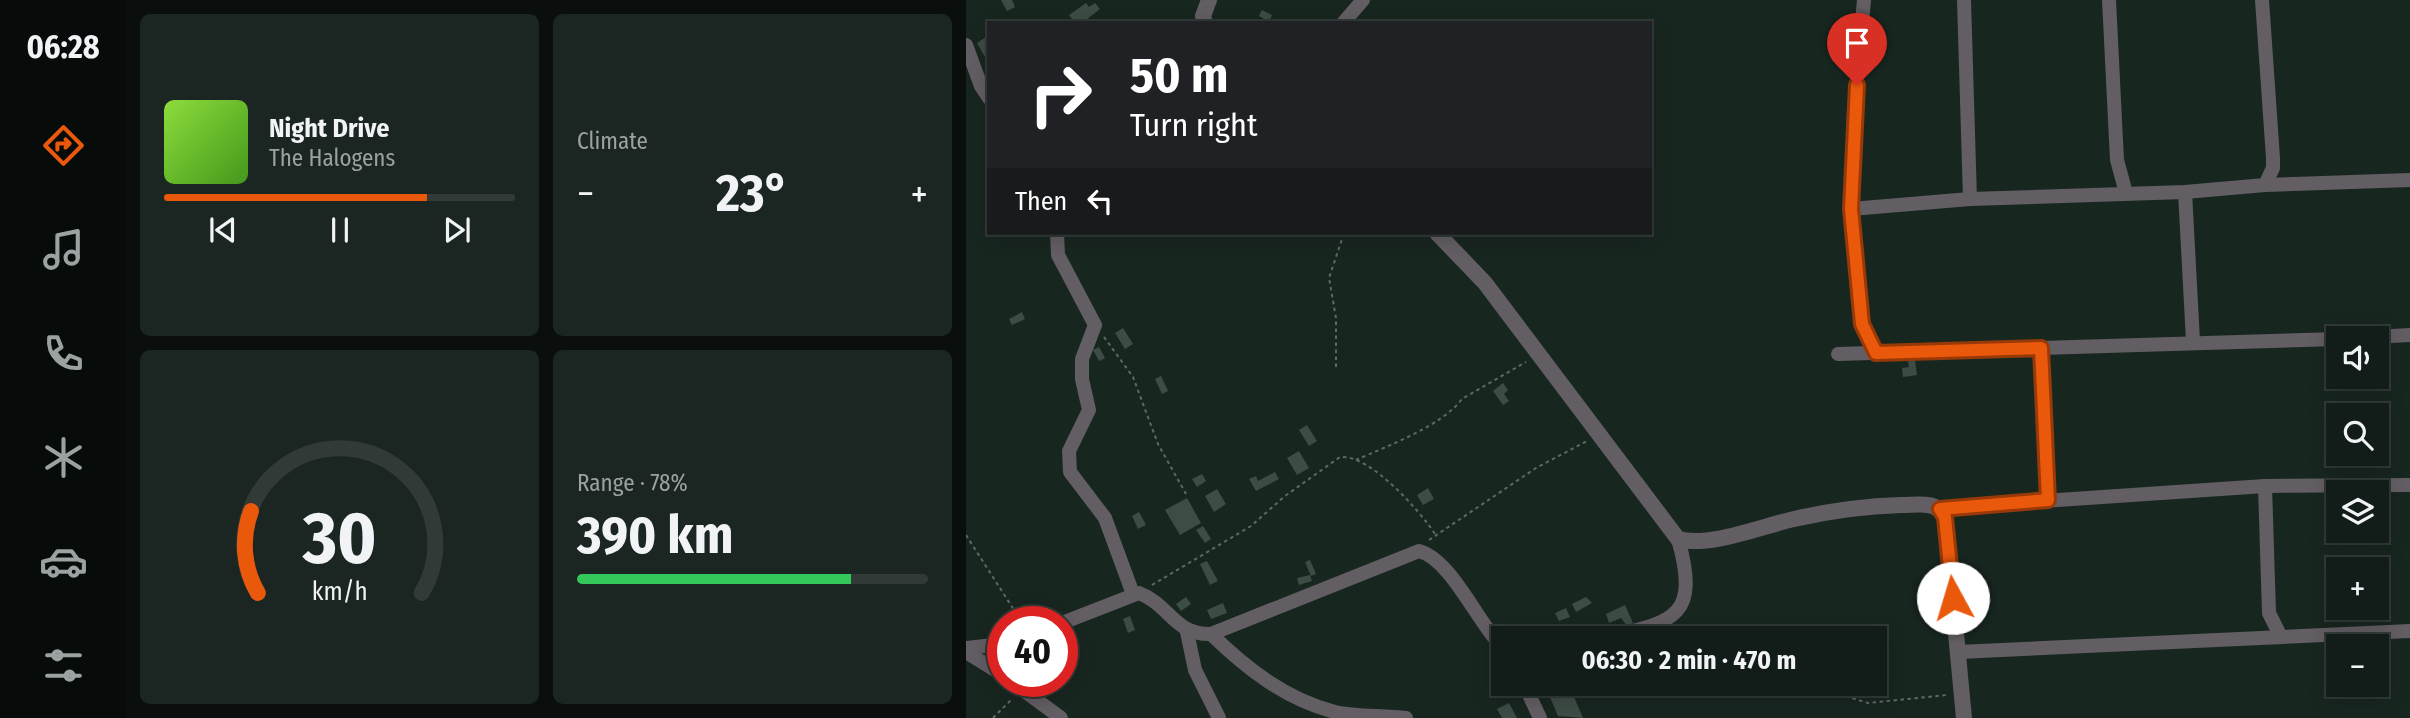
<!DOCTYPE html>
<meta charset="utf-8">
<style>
:root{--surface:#121c18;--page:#1b2521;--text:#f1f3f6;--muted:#9ca1a2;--line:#313a37;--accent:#ea580c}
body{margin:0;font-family:"Fira Sans Condensed",sans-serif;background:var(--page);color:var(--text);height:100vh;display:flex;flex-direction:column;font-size:26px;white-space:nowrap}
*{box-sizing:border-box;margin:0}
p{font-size:23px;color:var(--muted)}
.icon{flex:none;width:38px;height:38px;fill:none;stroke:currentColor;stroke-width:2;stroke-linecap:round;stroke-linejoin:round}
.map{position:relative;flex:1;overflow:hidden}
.details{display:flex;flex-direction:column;gap:14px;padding:14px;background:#0a0f0d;width:840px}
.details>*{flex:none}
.hud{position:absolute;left:21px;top:21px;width:665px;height:214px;border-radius:0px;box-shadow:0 4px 18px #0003,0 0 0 2px var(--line);background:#202124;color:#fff;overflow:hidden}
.controls{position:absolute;left:1360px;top:326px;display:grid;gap:14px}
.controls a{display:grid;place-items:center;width:63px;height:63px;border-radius:0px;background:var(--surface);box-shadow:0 4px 18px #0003,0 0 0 2px var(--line);font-size:35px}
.speed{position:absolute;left:21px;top:606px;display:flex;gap:14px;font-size:35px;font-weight:700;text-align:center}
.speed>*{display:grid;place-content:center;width:91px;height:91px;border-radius:50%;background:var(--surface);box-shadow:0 4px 18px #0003,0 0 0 2px var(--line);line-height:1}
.speed .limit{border:10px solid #d22;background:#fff;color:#111}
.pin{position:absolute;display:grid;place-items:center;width:60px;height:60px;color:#fff;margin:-72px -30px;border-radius:50% 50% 50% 0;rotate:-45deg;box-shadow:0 0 7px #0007}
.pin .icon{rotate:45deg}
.me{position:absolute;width:77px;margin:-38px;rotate:354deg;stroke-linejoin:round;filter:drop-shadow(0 0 5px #0008)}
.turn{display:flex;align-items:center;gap:24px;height:147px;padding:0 28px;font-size:32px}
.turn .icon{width:91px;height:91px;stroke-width:2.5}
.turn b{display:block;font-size:49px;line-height:60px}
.then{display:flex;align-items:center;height:66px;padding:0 28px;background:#0003;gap:14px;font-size:26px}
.big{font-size:52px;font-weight:700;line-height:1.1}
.details .tile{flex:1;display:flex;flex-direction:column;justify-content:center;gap:10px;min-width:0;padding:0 24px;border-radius:10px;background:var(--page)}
.details .dial{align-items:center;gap:0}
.dial svg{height:182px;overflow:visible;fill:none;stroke:var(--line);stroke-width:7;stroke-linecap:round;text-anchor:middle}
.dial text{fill:var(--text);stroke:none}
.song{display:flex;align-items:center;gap:21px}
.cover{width:84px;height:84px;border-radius:10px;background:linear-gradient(135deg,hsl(90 70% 55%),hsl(100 70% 35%))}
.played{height:7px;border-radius:4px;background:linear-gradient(90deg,var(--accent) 75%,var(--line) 75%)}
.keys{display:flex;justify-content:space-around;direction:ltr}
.heat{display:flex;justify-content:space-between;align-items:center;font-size:38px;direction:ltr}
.charge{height:10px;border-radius:5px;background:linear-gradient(90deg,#34c759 78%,var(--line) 0)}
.details .tiles{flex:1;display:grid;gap:14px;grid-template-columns:repeat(2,1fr)}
.trip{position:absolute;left:525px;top:626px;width:396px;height:70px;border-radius:0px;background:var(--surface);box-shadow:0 4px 18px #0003,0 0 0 2px var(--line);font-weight:700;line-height:70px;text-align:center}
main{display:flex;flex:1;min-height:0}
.tab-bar{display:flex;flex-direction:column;width:126px;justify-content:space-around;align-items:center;background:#070b0a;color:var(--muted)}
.tab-bar .icon{width:49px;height:49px}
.tab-bar .active{color:var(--accent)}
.tab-bar b{font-size:32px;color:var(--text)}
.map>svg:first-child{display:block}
.building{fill:#3e4c46}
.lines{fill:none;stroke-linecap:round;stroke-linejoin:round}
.path{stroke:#5d6964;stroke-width:2;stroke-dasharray:3.5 3.5;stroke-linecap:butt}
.minor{stroke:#635e63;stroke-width:14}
.tertiary{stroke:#635e63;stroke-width:16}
.route-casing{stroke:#983908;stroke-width:18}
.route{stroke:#ea580c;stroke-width:12}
</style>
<main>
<nav class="tab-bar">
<b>06:28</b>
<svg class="icon active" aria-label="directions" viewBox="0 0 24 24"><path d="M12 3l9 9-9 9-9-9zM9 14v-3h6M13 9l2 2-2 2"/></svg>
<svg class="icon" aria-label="music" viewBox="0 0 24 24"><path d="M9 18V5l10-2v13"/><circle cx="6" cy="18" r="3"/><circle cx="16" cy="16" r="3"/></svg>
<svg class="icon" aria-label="phone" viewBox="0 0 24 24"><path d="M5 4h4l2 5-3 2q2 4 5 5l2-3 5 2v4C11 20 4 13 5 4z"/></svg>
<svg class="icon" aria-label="climate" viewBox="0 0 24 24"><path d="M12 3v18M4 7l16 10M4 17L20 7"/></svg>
<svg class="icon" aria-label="car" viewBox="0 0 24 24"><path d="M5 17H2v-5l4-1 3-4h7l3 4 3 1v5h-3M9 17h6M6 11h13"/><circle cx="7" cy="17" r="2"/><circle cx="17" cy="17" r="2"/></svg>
<svg class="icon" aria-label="filters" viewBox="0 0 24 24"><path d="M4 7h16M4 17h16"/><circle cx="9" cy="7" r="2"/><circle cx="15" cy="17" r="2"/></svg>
</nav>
<section class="details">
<div class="tiles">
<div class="tile">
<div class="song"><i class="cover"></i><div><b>Night Drive</b><p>The Halogens</p></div></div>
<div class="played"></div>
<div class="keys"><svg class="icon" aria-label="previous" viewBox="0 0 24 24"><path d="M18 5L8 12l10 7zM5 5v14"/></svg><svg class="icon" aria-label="pause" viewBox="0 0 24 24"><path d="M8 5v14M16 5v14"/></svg><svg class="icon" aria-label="next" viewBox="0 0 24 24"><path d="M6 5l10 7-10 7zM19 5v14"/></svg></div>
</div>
<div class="tile"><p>Climate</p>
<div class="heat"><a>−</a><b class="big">23°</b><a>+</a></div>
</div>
<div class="tile dial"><svg viewBox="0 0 100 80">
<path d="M14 69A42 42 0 1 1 86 69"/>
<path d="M14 69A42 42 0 0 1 11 33" stroke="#ea580c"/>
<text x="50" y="56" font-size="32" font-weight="700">30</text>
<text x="50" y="72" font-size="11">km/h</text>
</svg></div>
<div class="tile"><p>Range · 78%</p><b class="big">390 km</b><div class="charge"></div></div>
</div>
</section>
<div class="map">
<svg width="1444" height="718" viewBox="0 0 1444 718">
<rect width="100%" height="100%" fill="#182620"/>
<g class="building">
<path d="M35,0H46L49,7L41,11Z"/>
<path d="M120,3L123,7L129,3L134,9L116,23H109L103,15Z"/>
<path d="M296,10L306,15L303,22L293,16Z"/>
<path d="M23,35V57L20,59L11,43Z"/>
<path d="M56,312L59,319L46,325L43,319Z"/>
<path d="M157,328L167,344L159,349L149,333Z"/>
<path d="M133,347L139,358L133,361L127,350Z"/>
<path d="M949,360L951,375L937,377L936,368L943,367L942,361Z"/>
<path d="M195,376L202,391L196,394L189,379Z"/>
<path d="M537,383L542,390L538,394L543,401L537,405L527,391Z"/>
<path d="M341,425L351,441L343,446L333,430Z"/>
<path d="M333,451L343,468L331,475L321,458Z"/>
<path d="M309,472L313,479L290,491L283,479L290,476L292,481Z"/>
<path d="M236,474L240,481L231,487L226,479Z"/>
<path d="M462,488L468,499L457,505L451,495Z"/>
<path d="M251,489L260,504L248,512L239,496Z"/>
<path d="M221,498L235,523L214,535L199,510Z"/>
<path d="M173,512L180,525L172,529L166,516Z"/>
<path d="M237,526L245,539L239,543L230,530Z"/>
<path d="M344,560L350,574L345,576L339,562Z"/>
<path d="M241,561L252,581L244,585L234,564Z"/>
<path d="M344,575L346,581L333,585L331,578Z"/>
<path d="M220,597L225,604L215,611L210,604Z"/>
<path d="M620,597L626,603L610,612L606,604Z"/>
<path d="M257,603L261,613L245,619L241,610Z"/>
<path d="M659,605L667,623L661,626L655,618L643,623L640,614Z"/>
<path d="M600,608L604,617L593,621L589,613Z"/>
<path d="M164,616L169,630L162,633L157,619Z"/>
<path d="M825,630L832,631L835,639H817L818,633H824Z"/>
<path d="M591,684L603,685L617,718L592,716L581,690Z"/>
<path d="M543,703L551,718H536L531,709Z"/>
</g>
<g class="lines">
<g class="path">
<path d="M138,337L167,377L192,444L220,494"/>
<path d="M370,367V318L363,278L378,233"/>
<path d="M390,460C421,446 476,426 496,399L560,362"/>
<path d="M0,535L48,610L62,621"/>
<path d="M463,540L570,468L621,441"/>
<path d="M186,585L285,526L319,496L374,457C404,454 454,511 469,534"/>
<path d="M873,694L902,703L981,695"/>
<path d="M27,718L46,699"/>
</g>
<g class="minor">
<path d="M898,0L888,112L885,209L896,324L910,353"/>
<path d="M998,0L1004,199"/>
<path d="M1143,0L1151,160L1160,193"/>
<path d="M377,23L397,0"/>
<path d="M0,45L15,86L23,98"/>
<path d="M1299,185L1444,180"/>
<path d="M1219,192L1227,341"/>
<path d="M885,209L1004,199L1219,192L1299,185L1307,168V158L1296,0"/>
<path d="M91,233L92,255L129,325L116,359V379L123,410L103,451L104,472L139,518L167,594"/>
<path d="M1391,338L1444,335"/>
<path d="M1075,347L1082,500"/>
<path d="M872,354L1372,339"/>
<path d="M1299,486L1303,613L1315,637"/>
<path d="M974,508L1299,486L1444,485"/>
<path d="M96,623L173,593C204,605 208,635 245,634L453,551C485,559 513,625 537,648"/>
<path d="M221,632L229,670L253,718"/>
<path d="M245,634C281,669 319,699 369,712C391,717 417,715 440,718"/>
<path d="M634,639C703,622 736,622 712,539"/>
<path d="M0,648L37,644"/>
<path d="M0,652L37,675"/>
<path d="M993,652L1444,631"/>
<path d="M45,681L95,718"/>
<path d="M558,684L574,718"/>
</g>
<g class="tertiary">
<path d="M239,23L237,16L243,0"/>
<path d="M471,233L519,283L712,539C743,548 796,526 828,519C863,511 899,506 935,505C952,505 970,500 979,517L998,718"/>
</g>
</g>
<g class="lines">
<defs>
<path id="route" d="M891,85L885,209L896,324L910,353L1075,348L1082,500L974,509L979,517L987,598"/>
</defs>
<use href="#route" class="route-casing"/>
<use href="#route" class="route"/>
</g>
</svg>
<div class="controls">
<a><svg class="icon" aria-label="sound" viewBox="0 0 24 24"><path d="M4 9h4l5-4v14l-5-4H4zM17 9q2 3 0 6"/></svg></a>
<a><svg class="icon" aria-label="search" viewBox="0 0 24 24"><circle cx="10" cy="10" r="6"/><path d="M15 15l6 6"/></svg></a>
<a><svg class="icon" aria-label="layers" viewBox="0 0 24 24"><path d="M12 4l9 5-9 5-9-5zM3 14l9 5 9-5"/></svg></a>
<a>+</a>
<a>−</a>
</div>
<div class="speed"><div class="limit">40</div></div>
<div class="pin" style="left:891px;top:85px;background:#d93025"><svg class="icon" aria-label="arrive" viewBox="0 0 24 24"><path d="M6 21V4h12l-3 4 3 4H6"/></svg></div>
<svg class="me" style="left:987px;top:598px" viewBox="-20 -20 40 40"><circle r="19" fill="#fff"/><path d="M0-13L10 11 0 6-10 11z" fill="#ea580c"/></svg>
<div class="trip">06:30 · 2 min · 470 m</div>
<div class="hud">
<div class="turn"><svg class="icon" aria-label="right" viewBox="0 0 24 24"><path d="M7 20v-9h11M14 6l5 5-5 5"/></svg><div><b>50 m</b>Turn right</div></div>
<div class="then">Then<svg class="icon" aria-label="left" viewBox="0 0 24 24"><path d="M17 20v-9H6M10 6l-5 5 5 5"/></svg></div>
</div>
</div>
</main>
